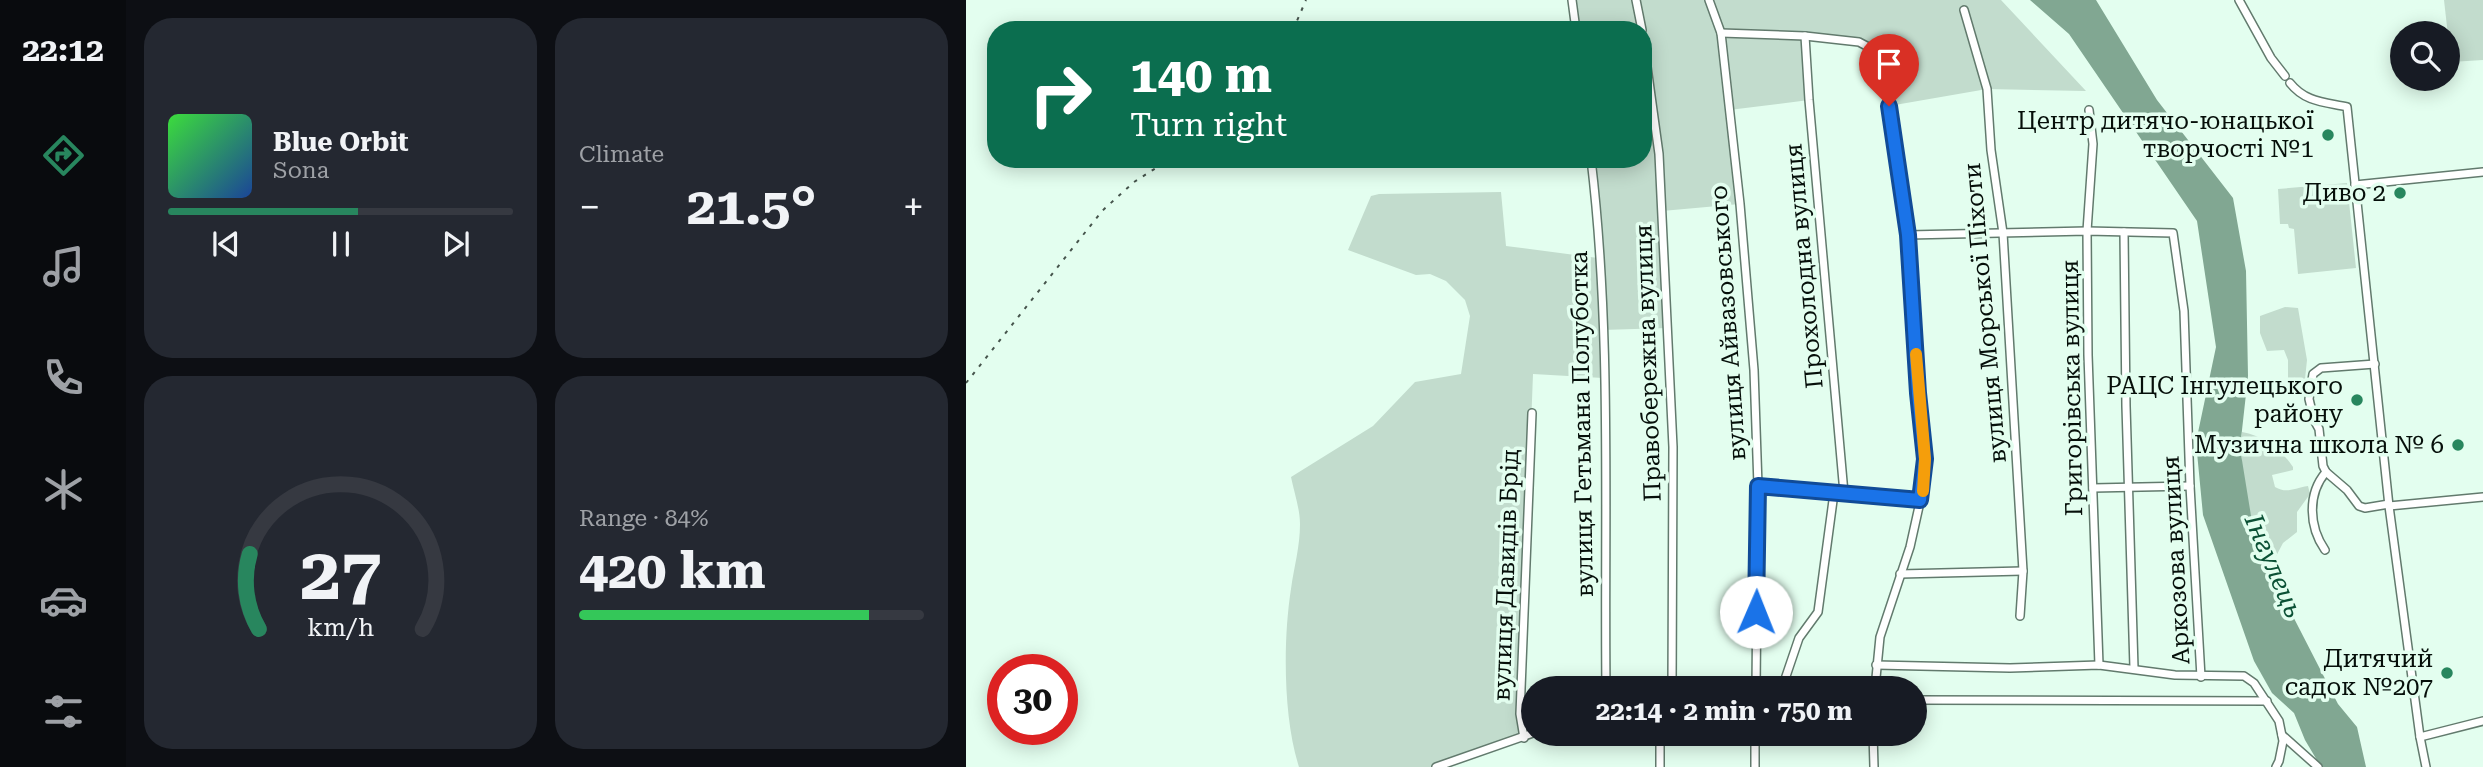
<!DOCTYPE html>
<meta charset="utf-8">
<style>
:root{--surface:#171b24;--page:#242831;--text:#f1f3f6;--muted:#9ea1a6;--line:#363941;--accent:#28865e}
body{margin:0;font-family:"Roboto Serif",serif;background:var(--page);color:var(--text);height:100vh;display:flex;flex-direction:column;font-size:26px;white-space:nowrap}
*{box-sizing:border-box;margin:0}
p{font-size:23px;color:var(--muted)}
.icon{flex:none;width:38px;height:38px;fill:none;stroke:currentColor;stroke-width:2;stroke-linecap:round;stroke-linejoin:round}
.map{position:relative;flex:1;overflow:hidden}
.sheet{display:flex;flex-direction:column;gap:18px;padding:18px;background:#0d0f14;width:840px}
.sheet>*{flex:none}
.banner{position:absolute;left:21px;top:21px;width:665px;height:147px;border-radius:28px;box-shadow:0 4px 18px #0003;background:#0b6e4f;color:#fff;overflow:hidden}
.fabs{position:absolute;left:1424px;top:21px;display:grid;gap:14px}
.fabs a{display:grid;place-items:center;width:70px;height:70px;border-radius:50%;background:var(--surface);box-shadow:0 4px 18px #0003;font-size:35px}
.speed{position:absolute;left:21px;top:654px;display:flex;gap:14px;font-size:35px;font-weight:700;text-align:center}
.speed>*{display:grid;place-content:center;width:91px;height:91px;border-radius:50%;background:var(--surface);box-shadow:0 4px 18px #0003;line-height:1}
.speed .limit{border:10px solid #d22;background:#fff;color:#111}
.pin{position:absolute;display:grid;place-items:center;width:60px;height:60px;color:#fff;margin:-72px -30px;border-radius:50% 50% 50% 0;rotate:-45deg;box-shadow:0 0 7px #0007}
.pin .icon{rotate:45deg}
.me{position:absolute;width:77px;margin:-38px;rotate:1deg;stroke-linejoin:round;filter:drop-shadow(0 0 5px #0008)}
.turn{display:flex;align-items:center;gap:24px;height:147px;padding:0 28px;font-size:32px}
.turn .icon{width:91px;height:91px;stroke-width:2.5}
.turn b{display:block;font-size:49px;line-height:60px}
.big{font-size:52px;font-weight:700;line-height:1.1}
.sheet .card{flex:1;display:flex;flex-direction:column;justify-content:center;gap:10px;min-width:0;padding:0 24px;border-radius:28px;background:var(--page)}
.sheet .dial{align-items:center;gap:0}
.dial svg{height:182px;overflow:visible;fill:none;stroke:var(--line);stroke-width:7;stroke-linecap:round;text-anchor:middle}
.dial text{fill:var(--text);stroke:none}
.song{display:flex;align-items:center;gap:21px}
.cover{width:84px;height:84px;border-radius:10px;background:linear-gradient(135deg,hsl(120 70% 55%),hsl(220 70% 35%))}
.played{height:7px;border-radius:4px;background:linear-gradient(90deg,var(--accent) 55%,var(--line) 55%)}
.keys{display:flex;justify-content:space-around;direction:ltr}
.heat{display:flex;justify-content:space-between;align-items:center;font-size:38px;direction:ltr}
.charge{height:10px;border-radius:5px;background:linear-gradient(90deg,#34c759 84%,var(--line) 0)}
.sheet .tiles{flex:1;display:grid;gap:18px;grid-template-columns:repeat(2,1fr)}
.trip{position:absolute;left:555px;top:676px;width:406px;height:70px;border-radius:35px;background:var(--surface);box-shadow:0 4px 18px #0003;font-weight:700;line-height:70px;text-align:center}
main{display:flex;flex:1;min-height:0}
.tabs{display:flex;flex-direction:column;width:126px;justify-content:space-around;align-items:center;background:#090b0e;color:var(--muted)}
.tabs .icon{width:49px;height:49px}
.tabs .selected{color:var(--accent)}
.tabs b{font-size:32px;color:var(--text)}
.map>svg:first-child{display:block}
.green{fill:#c2dccd}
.water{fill:#81a792}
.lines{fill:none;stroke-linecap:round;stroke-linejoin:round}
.minor-casing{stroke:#627a6d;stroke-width:10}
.minor{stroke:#fff;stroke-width:7}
.rail{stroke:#46544c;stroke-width:2;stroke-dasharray:3.5 7;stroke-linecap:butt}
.route-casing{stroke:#114b97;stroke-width:18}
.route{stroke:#1a73e8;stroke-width:12}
.slow{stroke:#f59e0b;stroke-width:12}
.poi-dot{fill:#28865e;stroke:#e3feef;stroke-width:2.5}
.labels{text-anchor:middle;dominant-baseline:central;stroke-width:7;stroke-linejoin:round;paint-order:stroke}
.poi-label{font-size:24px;fill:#060f0a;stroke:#e3feef;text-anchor:end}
.street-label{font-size:24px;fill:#060f0a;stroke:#e3feef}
.water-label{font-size:26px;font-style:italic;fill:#0b5135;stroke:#e3feef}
</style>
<main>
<nav class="tabs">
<b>22:12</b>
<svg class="icon selected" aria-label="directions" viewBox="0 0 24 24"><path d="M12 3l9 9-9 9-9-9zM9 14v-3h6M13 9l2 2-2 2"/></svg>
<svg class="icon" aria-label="music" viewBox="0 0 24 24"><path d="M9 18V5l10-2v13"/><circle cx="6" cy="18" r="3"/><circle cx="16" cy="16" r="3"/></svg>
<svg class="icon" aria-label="phone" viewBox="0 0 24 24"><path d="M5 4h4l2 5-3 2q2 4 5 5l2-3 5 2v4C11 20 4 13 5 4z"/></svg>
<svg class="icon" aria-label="climate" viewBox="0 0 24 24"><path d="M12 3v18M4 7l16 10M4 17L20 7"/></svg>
<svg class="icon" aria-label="car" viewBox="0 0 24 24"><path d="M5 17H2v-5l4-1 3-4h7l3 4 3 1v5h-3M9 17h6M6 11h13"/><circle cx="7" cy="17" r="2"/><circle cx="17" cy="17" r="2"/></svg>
<svg class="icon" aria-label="filters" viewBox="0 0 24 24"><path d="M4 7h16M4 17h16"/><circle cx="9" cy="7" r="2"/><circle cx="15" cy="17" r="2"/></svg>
</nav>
<section class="sheet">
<div class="tiles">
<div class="card">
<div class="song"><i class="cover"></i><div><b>Blue Orbit</b><p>Sona</p></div></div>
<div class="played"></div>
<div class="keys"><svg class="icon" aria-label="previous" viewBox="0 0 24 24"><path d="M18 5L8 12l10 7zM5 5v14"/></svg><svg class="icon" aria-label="pause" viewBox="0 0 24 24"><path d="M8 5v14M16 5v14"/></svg><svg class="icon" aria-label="next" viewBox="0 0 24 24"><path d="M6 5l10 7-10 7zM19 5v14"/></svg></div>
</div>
<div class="card"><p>Climate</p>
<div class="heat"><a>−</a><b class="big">21.5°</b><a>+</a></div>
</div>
<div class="card dial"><svg viewBox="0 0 100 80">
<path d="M14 69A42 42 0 1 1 86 69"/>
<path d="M14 69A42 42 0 0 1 10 36" stroke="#28865e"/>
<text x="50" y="56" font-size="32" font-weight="700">27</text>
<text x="50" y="72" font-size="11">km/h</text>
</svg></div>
<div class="card"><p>Range · 84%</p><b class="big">420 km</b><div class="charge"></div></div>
</div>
</section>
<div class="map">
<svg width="1517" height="767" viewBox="0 0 1517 767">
<rect width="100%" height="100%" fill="#e3feef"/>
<g class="green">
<path d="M606,0H1035L1120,91L1021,89L923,106L916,62L904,47L840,37L843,100L763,110L774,204L696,211L701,328L636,330L637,378L567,374L554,714L558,738L470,767H333C317,717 317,640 325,589C328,567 334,547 334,524C334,509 328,492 325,477L407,426L449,382L495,374L504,316L499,300L480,281L464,274L450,275L382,250L405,196L413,194L535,192L540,246L632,258L625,159H677V30H610Z"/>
<path d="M1478,0H1517V60L1485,62Z"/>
<path d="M1381,183L1390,268L1332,274L1328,229L1323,228L1322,224H1314L1312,189Z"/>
<path d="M1319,307L1332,308L1341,360L1339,379L1329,384L1322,380V360L1318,350L1301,351L1294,333V316Z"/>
<path d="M1276,432C1297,436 1315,449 1327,467V470L1306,475L1309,487C1321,494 1328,488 1342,486L1344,494L1331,512V532L1317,543L1308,560H1298C1285,523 1272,472 1276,432Z"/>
</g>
<path class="water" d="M1064,0H1130L1191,100L1267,198L1280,271L1282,376L1274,448L1287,528L1298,560L1372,704L1391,727L1400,767H1355L1339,740L1328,713L1306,693L1288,661L1237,515L1230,442L1250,347L1231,221L1103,34Z"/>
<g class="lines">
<defs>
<g id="minor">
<path d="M606,0L610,30"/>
<path d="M670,0L676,30"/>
<path d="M743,0L755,33L774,204L788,370L792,486L790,688"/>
<path d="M1273,0L1305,58L1319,76"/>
<path d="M998,10L1021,89L1025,150L1037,233L1057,571L1054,616"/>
<path d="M755,33L839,36L893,42L910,51L916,62L942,235L952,393L959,468L956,493L944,547L914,637L909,688"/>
<path d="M839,36L843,100L878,493"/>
<path d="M677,38L693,154L707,447L706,688"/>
<path d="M1324,83C1339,102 1358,102 1381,107L1423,506L1454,737L1460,767"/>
<path d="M1123,110L1127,144L1121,231L1122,355L1133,665"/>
<path d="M625,159C646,333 638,513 640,688"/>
<path d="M1389,185L1517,172"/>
<path d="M1158,232L1160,406L1168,668"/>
<path d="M942,235L1121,231L1207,233L1218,311L1224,486L1235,677"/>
<path d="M1409,364L1355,368L1347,374L1343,399L1348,420L1353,429L1357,466L1360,472L1381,490L1393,506L1399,508L1423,504"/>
<path d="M792,486L954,500"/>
<path d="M1127,488L1224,486"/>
<path d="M1423,506L1517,497"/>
<path d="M1359,550C1343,527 1341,494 1360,472"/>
<path d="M934,574L1057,571"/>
<path d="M910,665L1044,668L1133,665L1209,675L1278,676L1288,683L1313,721L1317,741L1313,761L1310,767"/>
<path d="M816,688L833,638L852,612L868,493"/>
<path d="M948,700L1301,701"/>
<path d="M789,733V767"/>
<path d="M907,733L908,767"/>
<path d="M1316,735L1352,767"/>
<path d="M1454,737L1517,721"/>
<path d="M558,738L554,714L566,413"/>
<path d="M470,767L567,733"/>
<path d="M694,767V733"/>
</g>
</defs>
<use href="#minor" class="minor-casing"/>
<use href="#minor" class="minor"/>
<g class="rail">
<path d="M327,30L340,0"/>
<path d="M0,383L136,211L168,182L204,159"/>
</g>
</g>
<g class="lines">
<defs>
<path id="route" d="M790,612L792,486L954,500L959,459L952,393L942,235L923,106"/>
</defs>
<use href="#route" class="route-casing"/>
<use href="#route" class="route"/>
<path class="slow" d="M950,354L959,459L957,491"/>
</g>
<g class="poi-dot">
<circle cx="1362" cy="135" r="7"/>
<circle cx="1434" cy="193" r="7"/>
<circle cx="1391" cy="400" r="7"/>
<circle cx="1492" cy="445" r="7"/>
<circle cx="1481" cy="673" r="7"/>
</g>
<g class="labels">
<g class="poi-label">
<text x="1348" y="121">Центр дитячо-юнацької<tspan x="1348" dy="28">творчості №1</tspan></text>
<text x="1420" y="193">Диво 2</text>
<text x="1377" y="386">РАЦС Інгулецького<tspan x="1377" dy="28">району</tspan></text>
<text x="1478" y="445">Музична школа № 6</text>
<text x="1467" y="659">Дитячий<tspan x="1467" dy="28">садок №207</tspan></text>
</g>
<g class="street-label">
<text transform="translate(838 266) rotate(-95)">Прохолодна вулиця</text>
<text transform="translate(1019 313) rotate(-95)">вулиця Морської Піхоти</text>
<text transform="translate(762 323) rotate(-94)">вулиця Айвазовського</text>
<text transform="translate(682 363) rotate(-92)">Правобережна вулиця</text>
<text transform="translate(1106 388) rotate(-91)">Григорівська вулиця</text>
<text transform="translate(616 424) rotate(-91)">вулиця Гетьмана Полуботка</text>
<text transform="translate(1210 560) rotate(-93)">Аркозова вулиця</text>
<text transform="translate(540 575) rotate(-88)">вулиця Давидів Брід</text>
</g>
<g class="water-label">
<text transform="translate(1308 566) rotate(67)">Інгулець</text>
</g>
</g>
</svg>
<div class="fabs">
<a><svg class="icon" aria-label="search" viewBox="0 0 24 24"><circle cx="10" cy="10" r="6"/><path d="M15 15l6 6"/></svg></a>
</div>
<div class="speed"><div class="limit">30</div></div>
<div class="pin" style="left:923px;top:106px;background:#d93025"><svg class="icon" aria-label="arrive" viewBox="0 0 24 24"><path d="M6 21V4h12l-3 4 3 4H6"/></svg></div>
<svg class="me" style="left:790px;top:612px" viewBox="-20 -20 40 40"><circle r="19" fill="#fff"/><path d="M0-13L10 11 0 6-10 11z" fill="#1a73e8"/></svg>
<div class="trip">22:14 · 2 min · 750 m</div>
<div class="banner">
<div class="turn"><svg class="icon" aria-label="right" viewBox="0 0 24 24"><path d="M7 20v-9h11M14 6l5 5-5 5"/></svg><div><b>140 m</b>Turn right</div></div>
</div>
</div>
</main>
